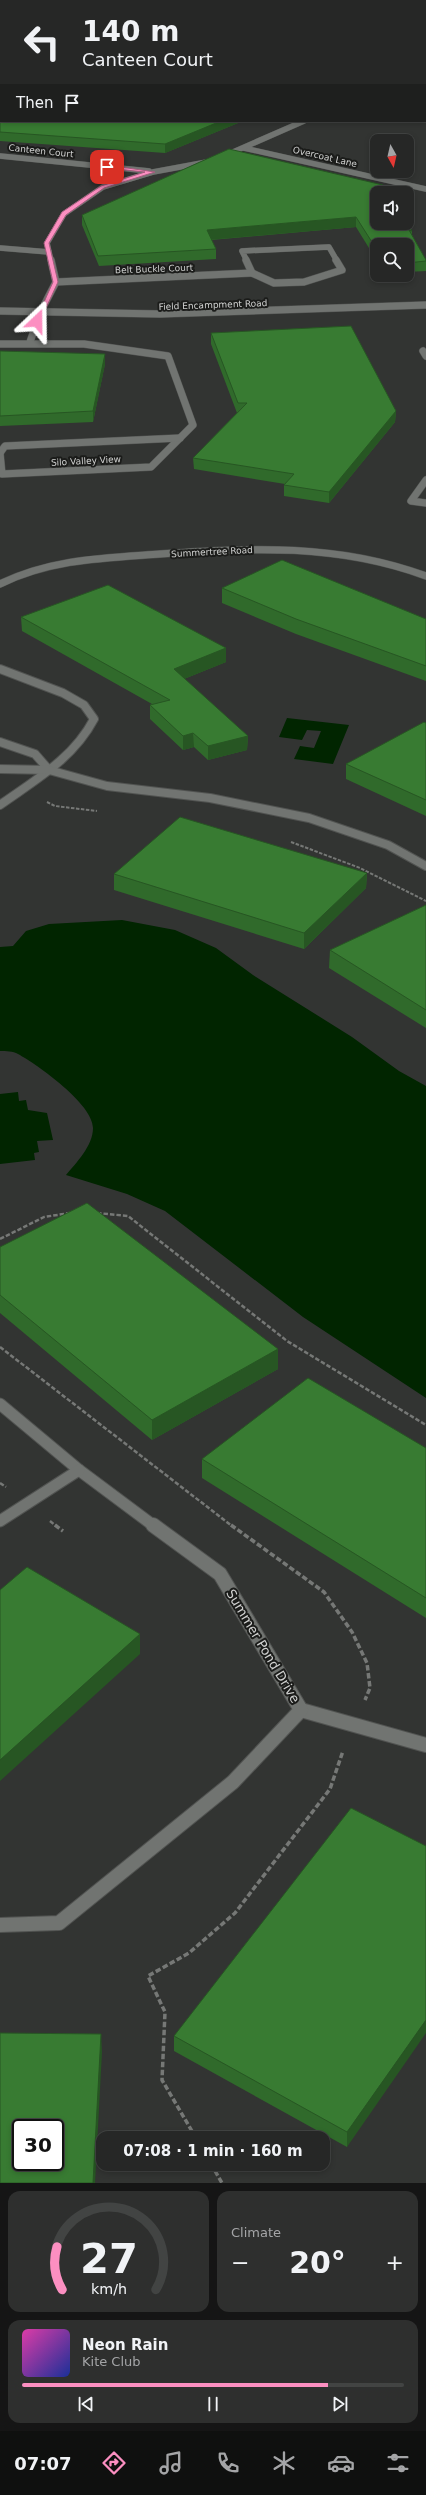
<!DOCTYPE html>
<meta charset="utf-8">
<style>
:root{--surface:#262726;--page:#2e2f2e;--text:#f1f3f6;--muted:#a4a5a7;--line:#424443;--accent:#fc8fc1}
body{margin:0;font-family:"DejaVu Sans",sans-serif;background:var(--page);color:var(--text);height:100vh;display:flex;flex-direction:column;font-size:15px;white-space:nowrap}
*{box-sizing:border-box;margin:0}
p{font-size:13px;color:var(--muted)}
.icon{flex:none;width:22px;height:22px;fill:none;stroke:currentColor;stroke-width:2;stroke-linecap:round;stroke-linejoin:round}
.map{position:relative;height:2183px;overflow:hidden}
.panel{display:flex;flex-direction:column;gap:8px;padding:8px;background:#151515;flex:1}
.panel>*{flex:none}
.banner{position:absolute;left:0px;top:0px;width:426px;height:122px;box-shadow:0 2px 6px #0003,0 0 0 1px var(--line);background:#262726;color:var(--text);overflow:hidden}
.needle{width:26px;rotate:172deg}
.controls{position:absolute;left:370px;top:134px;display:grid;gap:8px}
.controls a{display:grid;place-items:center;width:44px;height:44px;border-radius:8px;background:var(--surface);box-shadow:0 2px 6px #0003,0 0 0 1px var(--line);font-size:20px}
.speed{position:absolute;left:12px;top:2119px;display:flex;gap:8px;font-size:20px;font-weight:700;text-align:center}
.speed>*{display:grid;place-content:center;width:52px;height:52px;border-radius:50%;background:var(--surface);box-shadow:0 2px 6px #0003,0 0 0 1px var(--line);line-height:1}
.speed .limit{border:2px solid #111;border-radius:6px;background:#fff;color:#111}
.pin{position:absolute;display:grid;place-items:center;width:34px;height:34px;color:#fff;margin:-17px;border-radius:8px;box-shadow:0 2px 6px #0006}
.me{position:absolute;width:44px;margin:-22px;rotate:23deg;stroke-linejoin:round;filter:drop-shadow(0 0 3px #0008)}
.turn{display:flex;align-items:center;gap:14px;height:84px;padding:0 16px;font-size:18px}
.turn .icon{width:52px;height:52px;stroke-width:2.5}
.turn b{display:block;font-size:28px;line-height:34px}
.then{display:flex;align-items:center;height:38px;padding:0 16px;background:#0003;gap:8px;font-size:15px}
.big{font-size:30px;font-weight:600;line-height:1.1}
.panel .card{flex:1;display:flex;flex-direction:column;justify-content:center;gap:6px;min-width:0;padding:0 14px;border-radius:12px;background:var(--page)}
.panel .dial{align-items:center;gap:0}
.dial svg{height:104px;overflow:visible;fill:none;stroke:var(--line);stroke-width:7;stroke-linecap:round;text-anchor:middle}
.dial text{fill:var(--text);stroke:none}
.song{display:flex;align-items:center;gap:12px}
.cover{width:48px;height:48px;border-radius:6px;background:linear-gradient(135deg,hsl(320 70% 55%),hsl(230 70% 35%))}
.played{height:4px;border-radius:2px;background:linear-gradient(90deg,var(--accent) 80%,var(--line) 80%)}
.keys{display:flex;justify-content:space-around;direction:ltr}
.heat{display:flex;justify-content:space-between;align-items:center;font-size:22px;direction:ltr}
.panel .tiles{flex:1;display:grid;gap:8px;grid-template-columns:1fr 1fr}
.card:last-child{grid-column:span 2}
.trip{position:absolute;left:96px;top:2131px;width:234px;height:40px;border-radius:12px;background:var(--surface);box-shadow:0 2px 6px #0003,0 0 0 1px var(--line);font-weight:600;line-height:40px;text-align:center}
.menu{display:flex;height:64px;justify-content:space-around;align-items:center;background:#0f100f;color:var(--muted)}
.menu .icon{width:28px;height:28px}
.menu .selected{color:var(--accent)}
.menu b{font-size:18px;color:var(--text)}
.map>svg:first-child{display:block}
.water{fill:#012500}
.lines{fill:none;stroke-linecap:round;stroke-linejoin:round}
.lane-far1-casing{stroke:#515351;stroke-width:6}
.lane-casing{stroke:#515351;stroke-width:8}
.street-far4-casing{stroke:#515351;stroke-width:6}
.street-far3-casing{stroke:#515351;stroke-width:8}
.street-far2-casing{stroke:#515351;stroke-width:10}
.street-far1-casing{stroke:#515351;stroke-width:13}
.street-casing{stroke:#515351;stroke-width:16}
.secondary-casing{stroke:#515351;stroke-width:8}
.path-far2{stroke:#767876;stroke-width:2;stroke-dasharray:3.5 1.5;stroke-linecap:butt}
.path-far1{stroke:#767876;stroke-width:2.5;stroke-dasharray:4.5 2;stroke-linecap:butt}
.path{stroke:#767876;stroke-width:3.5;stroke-dasharray:5.5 2.5;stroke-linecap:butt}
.lane-far1{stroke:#717471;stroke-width:5.5}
.lane{stroke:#717471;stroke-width:7}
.street-far4{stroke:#717471;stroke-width:5.5}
.street-far3{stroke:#717471;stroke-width:7}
.street-far2{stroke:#717471;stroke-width:8}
.street-far1{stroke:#717471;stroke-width:11}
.street{stroke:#717471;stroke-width:14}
.secondary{stroke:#717471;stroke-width:7}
.wall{fill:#306a2b}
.shaded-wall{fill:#275623}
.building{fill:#387b32;stroke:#275623;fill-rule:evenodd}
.route{fill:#fc8fc1;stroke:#a45d7d}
.labels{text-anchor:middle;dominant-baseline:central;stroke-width:4;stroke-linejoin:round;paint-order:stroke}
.far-street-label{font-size:9px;fill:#d1d2d1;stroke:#1b1c1a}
.near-street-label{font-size:13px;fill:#d1d2d1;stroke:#1b1c1a}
</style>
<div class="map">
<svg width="426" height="2183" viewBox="0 0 426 2183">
<rect width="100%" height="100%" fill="#323432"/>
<g class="water">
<path d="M287,718L349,725L333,764L294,759L300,746L314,748L321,731L307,730L302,740L279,737Z"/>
<path d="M122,920L175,930L216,948L253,975L352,1037L399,1071L426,1086V1398L303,1317L165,1211L127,1194L66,1175C76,1163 93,1146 93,1128C93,1104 38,1065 18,1054C13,1051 6,1051 0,1051V947L13,946L26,931L49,924Z"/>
<path d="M18,1092L19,1101L26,1100L28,1110L47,1113L53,1140L37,1141L39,1152L34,1153L35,1160L0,1164V1094Z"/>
</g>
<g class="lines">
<defs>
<g id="lane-far1">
<path d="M0,248L49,252"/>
<path d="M247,261L242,251L329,247L337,261"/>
</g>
<g id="lane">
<path d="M246,260L252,273L274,283L304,282L342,270L336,260"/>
<path d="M423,351L426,356"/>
<path d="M426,480L411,501L426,503"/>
</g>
<g id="street-far4">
<path d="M145,1L151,0"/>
<path d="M229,1L234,0"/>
<path d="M244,148L426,189"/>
<path d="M0,156L149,171"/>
<path d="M224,156L304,121"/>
<path d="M51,261L47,243L64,214L103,187L153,172L207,162"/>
</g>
<g id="street-far3">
<path d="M56,282L252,273"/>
<path d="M30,342L40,313L56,282L51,260"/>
<path d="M0,344H84L168,356L193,425L151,467L2,474L0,453"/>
<path d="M0,453L5,446L180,438"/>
<path d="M0,584C51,559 104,558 160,554C253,548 336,543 426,576"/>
</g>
<g id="street-far2">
<path d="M0,669L63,693L84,705L94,719C73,759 35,780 0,805"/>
<path d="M0,742L35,754L49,770"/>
<path d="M0,769L49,770L107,786L210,798L309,818L388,845L426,866"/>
</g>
<g id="street-far1">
<path d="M0,1404L79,1470L154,1526"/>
<path d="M0,1521L79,1470"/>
</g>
<g id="street">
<path d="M301,1710L426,1745"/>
<path d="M0,1925L59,1923L233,1782L301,1710L220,1574L153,1525"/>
</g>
<path id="secondary" d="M0,311L160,314L426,305"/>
</defs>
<use href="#lane-far1" class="lane-far1-casing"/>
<use href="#lane" class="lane-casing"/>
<use href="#street-far4" class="street-far4-casing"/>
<use href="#street-far3" class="street-far3-casing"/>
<use href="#street-far2" class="street-far2-casing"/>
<use href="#street-far1" class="street-far1-casing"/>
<use href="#street" class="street-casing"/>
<use href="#secondary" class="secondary-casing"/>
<g class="path-far2">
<path d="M47,802L55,806L97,811"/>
<path d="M291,842L360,868L426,901"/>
</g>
<g class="path-far1">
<path d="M97,1213L128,1216L287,1341L426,1425"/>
<path d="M0,1239L44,1217L70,1213"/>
<path d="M0,1347L232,1526"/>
<path d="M0,1483L6,1487"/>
<path d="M50,1521L56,1526"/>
</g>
<g class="path">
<path d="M55,1525L63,1531"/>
<path d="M231,1525L324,1592L352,1632L367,1663L370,1688L365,1700"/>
<path d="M196,2138L162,2080L165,2012L148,1976L189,1953L235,1913L330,1789L343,1751"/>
<path d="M211,2164L222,2183"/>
</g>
<use href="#lane-far1" class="lane-far1"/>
<use href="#lane" class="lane"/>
<use href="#street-far4" class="street-far4"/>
<use href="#street-far3" class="street-far3"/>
<use href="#street-far2" class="street-far2"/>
<use href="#street-far1" class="street-far1"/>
<use href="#street" class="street"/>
<use href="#secondary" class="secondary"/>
</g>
<g class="wall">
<path d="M426,51V100H425V52Z"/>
<path d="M0,58L243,121L165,153L0,141Z"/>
<path d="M229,149L412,231V235L426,260V271L407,272V245H377V261L356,227L211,240L216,249V259L99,266L82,225V215Z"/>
<path d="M211,333L396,411L395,422L329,503L284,496V485L285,484L194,469L193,458L237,413L211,344Z"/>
<path d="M0,351L105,364L93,422L0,426Z"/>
<path d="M222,588L426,619V681L296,634L222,603Z"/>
<path d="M21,617L226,648V662L184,679L248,736L247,750L208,760L194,747L183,750L150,719V705L152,704L22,631Z"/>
<path d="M426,723V816L346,779V764Z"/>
<path d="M367,873L366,888L304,949L114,890V874Z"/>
<path d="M426,905V1028L329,968L330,950Z"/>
<path d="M0,1247L278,1349V1369L152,1440L0,1313Z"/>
<path d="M426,1448V1618L202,1478V1459Z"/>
<path d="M426,1846L347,2147L174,2051V2036Z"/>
</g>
<g class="shaded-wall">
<path d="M221,121H243L165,153V144Z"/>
<path d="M356,217V227L207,240V230Z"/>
<path d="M105,354V364L93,422V411Z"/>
<path d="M396,411L395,422L329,503V492Z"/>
<path d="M226,648V662L174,683V669Z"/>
<path d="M193,733L194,747L183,750V736Z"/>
<path d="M248,736L247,750L208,760V746Z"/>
<path d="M367,873L366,888L304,949V933Z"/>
<path d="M278,1349V1369L152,1440V1420Z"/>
<path d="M140,1634V1654L0,1781V1760Z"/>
<path d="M426,2020V2033L347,2147V2132Z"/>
<path d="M101,2034L102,2052L95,2183H93Z"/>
</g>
<g class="building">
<path d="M426,51V91H425V52Z"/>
<path d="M0,58H1V121H221L165,144L0,132Z"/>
<path d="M229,149L383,185L388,193H377V223H407L412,231L409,230L426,260V261L407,263V245H377V250L356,217L207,230L216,249L98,256L82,215Z"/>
<path d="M351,326L396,411L329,492L284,485L294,474L193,458L247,403H238L211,333Z"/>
<path d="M0,351L105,354L93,411L0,416Z"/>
<path d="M282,560L426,619V666L296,619L222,588Z"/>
<path d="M108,585L226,648L174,669L248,736L208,746L193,733L183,736L150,705L170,700L21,617Z"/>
<path d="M424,722L426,723V800L346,764Z"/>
<path d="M180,817L367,873L304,933L114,874Z"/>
<path d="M426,905V1010L330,950Z"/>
<path d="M87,1203L278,1349L152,1420L0,1295V1247Z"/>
<path d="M308,1378L426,1448V1598L202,1459Z"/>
<path d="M27,1567L140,1634L0,1760V1590Z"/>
<path d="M351,1808L426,1846V2020L347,2132L174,2036Z"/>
<path d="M0,2033L101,2034L93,2183H0ZM21,2128H55V2162H21Z"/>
</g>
<path class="route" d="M107,165L155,172L104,188L66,215L49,243L58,282L40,321L35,322L53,282L44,243L62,212L101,186L145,172L105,168Z"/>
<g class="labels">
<g class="far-street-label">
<text transform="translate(41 151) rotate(6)">Canteen Court</text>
<text transform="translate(325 157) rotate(13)">Overcoat Lane</text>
<text transform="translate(154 269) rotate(-2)">Belt Buckle Court</text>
<text transform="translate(213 305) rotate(-2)">Field Encampment Road</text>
<text transform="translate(86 461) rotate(-3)">Silo Valley View</text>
<text transform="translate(212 552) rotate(-3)">Summertree Road</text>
</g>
<g class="near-street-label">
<text transform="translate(263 1646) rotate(59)">Summer Pond Drive</text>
</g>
</g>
</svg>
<div class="controls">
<a><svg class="needle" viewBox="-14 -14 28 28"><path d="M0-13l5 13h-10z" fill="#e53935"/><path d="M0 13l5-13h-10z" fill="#a4a5a7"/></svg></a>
<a><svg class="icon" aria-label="sound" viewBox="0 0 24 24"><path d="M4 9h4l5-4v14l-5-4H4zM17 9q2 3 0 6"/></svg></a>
<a><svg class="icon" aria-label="search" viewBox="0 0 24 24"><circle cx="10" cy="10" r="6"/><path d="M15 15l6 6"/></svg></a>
</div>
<div class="speed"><div class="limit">30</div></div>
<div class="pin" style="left:107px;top:167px;background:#d93025"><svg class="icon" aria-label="arrive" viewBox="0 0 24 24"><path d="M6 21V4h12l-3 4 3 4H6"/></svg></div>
<svg class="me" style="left:37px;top:321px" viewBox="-20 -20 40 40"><path d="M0-17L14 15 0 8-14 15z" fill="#fc8fc1" stroke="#fff" stroke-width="4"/></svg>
<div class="trip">07:08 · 1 min · 160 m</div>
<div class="banner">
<div class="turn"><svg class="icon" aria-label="left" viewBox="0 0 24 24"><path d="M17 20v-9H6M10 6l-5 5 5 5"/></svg><div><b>140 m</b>Canteen Court</div></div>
<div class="then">Then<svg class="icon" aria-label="arrive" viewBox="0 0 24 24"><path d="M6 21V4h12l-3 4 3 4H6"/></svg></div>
</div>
</div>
<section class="panel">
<div class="tiles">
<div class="card dial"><svg viewBox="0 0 100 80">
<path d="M14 69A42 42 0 1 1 86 69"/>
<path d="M14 69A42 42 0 0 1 10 36" stroke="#fc8fc1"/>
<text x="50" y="56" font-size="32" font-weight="700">27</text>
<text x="50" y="72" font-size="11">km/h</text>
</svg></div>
<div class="card"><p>Climate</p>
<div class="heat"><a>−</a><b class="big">20°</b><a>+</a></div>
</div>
<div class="card">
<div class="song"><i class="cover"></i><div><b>Neon Rain</b><p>Kite Club</p></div></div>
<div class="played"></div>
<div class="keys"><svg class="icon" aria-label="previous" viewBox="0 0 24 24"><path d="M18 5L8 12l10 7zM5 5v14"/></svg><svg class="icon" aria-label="pause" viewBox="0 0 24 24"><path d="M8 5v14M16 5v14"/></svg><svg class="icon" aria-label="next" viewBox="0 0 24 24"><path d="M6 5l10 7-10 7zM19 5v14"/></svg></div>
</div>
</div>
</section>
<nav class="menu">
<b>07:07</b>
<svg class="icon selected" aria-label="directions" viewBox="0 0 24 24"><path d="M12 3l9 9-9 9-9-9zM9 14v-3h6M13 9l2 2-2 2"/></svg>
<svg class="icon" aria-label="music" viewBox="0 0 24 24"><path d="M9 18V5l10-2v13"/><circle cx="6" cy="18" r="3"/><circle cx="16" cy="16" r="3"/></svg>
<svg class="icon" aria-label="phone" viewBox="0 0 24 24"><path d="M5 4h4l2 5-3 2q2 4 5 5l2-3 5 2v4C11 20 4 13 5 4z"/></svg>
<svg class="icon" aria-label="climate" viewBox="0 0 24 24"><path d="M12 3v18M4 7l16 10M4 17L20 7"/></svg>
<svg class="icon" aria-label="car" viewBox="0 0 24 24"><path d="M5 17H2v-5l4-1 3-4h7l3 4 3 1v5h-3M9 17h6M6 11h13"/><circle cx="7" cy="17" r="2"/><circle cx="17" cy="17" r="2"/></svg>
<svg class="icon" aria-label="filters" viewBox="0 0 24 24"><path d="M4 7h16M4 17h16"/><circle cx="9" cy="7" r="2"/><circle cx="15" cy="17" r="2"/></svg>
</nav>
